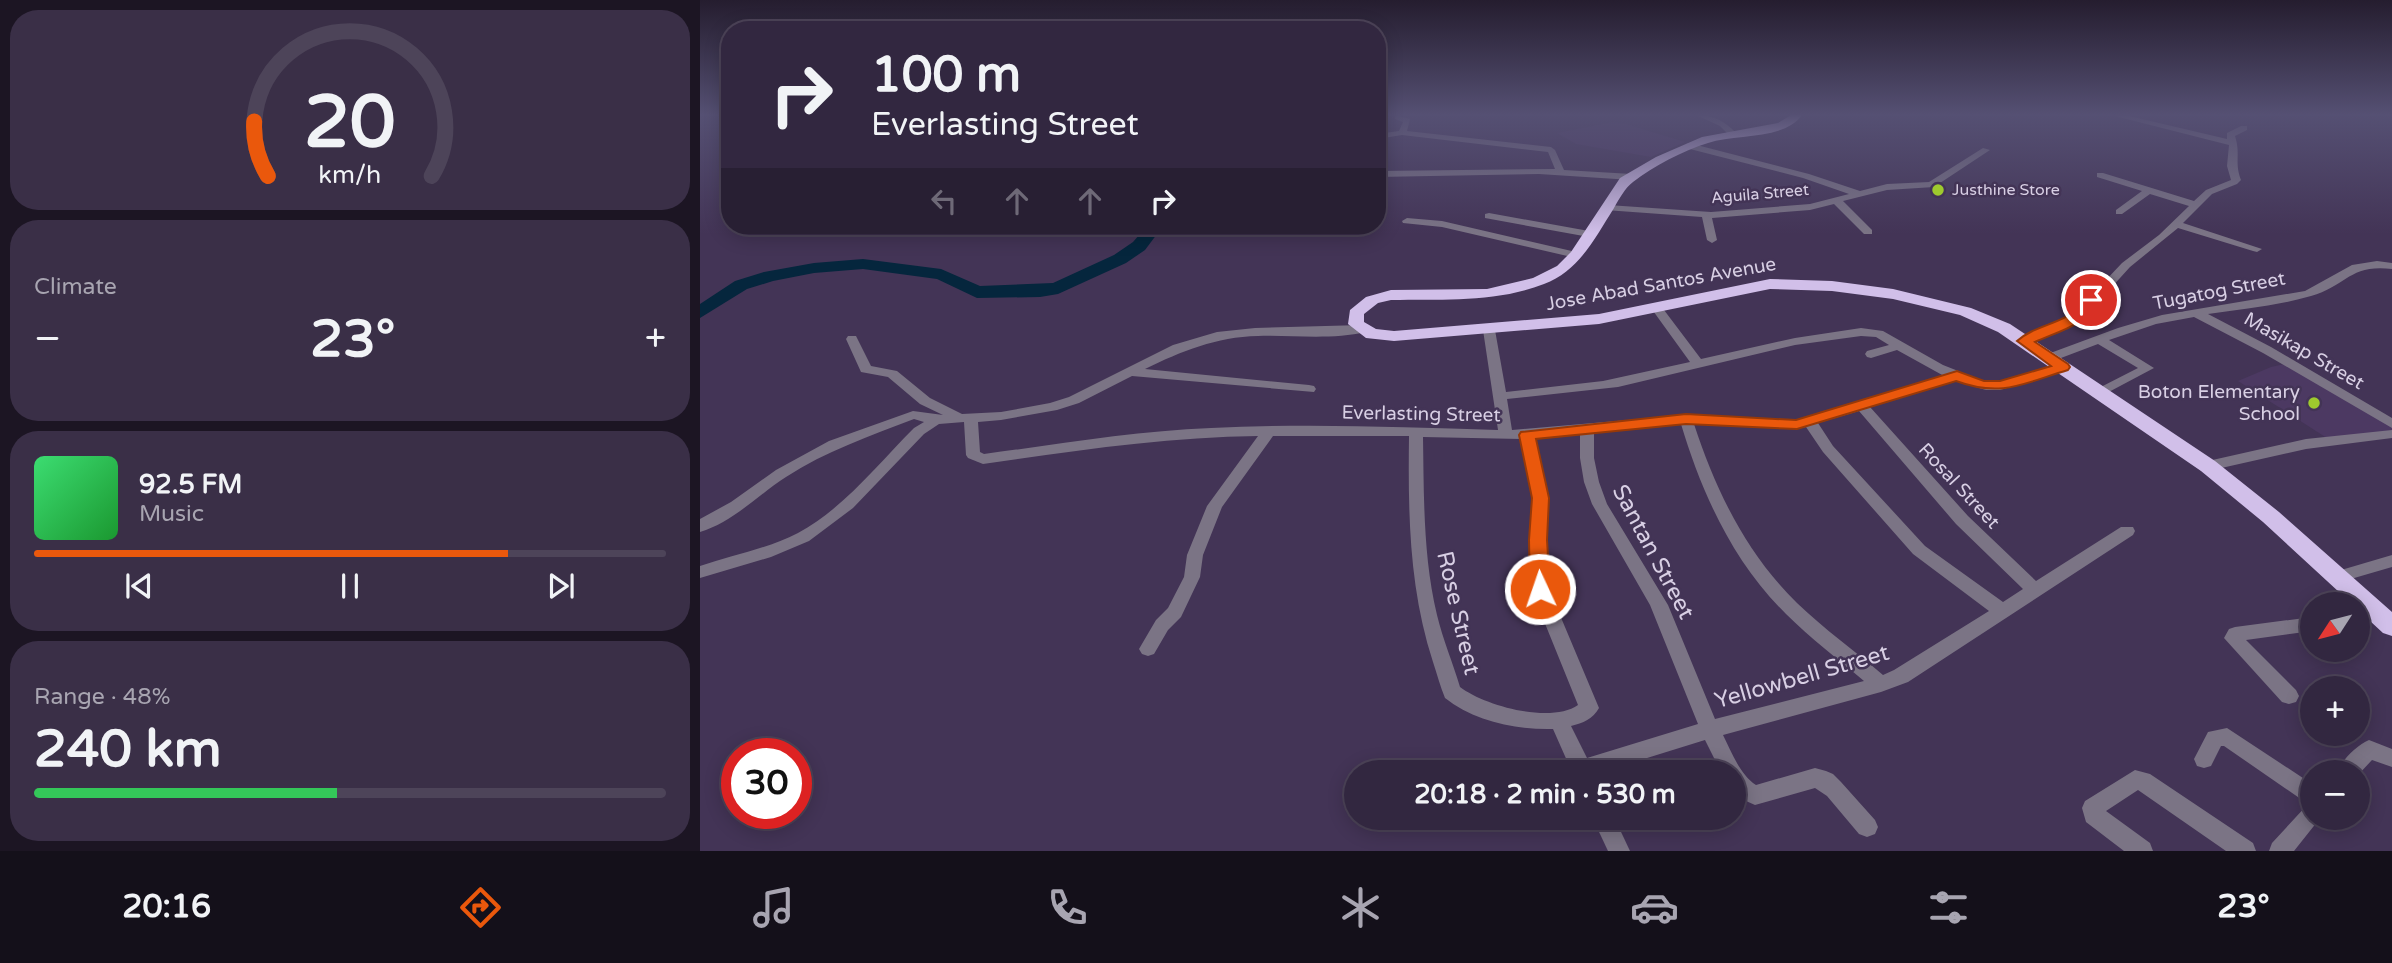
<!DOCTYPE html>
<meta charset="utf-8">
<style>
:root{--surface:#322740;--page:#3a2f47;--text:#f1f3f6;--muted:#a8a5b1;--line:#4d4459;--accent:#ea580c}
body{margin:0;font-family:"Varela Round",sans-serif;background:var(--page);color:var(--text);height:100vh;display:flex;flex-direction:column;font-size:26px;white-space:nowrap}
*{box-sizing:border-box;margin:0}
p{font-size:23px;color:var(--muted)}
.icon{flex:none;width:38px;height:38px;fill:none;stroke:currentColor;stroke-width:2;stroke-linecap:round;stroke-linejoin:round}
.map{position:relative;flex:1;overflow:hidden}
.sheet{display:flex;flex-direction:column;gap:10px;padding:10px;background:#1c1523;width:700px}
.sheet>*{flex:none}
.hud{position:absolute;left:21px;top:21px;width:665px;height:214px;border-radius:28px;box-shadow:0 4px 18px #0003,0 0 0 2px var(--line);background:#322740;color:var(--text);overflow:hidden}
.needle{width:46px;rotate:234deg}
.fabs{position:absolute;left:1600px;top:592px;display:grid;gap:14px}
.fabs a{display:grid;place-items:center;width:70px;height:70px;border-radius:50%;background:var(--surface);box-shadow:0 4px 18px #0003,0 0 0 2px var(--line);font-size:35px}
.speed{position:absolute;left:21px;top:738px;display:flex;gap:14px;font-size:35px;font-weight:700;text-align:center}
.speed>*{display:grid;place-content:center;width:91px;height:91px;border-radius:50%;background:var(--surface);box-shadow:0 4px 18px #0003,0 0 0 2px var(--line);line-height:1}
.speed .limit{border:10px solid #d22;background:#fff;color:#111}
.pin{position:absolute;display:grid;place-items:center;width:60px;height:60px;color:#fff;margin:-30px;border:4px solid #fff;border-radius:50%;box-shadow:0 2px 7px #0007}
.me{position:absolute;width:77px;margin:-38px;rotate:357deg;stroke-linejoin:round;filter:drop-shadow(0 0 5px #0008)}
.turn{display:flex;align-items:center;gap:24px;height:147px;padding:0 35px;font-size:32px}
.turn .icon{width:91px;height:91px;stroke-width:2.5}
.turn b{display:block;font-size:49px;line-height:60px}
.lanes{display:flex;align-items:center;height:66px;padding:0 35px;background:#0003;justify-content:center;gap:35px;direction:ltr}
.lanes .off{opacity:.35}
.big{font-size:52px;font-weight:800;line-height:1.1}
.sheet .tile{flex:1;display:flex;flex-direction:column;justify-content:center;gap:10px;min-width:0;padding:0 24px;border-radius:28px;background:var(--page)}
.sheet .dial{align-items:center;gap:0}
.dial svg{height:182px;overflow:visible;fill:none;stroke:var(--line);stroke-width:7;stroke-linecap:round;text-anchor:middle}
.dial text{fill:var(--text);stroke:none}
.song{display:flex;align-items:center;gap:21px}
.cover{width:84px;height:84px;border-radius:10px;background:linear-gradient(135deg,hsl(140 70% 55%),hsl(130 70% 35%))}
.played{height:7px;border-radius:4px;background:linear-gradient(90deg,var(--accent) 75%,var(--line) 75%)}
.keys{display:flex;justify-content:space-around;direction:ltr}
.heat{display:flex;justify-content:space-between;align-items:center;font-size:38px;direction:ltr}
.charge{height:10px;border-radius:5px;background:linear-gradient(90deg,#34c759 48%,var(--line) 0)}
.trip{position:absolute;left:644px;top:760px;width:402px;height:70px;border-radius:35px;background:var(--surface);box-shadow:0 4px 18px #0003,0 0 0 2px var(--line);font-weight:800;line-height:70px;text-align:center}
.dock{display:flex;height:112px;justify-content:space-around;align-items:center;background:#14101a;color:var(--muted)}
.dock .icon{width:49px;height:49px}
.dock .selected{color:var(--accent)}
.dock b{font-size:32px;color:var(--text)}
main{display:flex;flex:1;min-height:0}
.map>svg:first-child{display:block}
.built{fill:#4c3962}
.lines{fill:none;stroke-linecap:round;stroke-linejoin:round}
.river{fill:#05263d;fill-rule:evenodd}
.minor{fill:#7b7485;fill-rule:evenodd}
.highway{fill:#d1bfe9;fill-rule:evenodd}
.route{fill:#ea580c;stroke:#983908;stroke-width:2}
.poi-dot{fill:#9eca2e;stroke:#433456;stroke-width:2.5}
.labels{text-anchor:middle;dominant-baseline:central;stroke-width:5;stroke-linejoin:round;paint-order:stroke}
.far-poi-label{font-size:16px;fill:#d8cfe4;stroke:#433456;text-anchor:start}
.far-street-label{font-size:16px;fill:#d8cfe4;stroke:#433456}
.street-label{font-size:19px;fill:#d8cfe4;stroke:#433456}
.poi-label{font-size:19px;fill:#d8cfe4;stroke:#433456;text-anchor:end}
.near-street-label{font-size:23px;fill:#d8cfe4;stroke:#433456}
</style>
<main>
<section class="sheet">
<div class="tile dial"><svg viewBox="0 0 100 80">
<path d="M14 69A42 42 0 1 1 86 69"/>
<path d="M14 69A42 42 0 0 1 8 45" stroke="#ea580c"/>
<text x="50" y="56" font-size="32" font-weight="700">20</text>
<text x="50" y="72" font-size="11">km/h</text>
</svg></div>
<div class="tile"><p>Climate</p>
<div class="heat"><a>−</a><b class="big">23°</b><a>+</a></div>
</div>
<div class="tile">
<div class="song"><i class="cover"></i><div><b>92.5 FM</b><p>Music</p></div></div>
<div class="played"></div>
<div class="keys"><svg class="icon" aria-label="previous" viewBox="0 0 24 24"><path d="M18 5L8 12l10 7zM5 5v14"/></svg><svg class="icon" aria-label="pause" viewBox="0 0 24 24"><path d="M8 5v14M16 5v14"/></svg><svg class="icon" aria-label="next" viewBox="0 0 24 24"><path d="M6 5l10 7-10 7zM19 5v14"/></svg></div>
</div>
<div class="tile"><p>Range · 48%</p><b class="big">240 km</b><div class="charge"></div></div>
</section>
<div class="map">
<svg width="1692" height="851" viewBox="0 0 1692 851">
<rect width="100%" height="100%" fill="#433456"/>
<g class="built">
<path d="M913,122L926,124L985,142L951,157L876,144L857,133Z"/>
<path d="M1589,363L1692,425V433L1630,440L1538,381L1571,367Z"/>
</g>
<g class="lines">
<path class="river" d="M447,226H463L445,250L426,263L358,294L340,297L277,298L237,279L163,269L114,273L73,281L47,289L0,318V304L35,281L64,272L114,263L163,259L241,269L280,286L353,283L414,255L433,242Z"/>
<g class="minor">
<path d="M695,115L710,119L707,131L851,147L855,150L864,170L932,174L937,177L932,180L839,174L677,177V171L855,169L848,152L702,135L677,139V134L699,131L703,122L695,119Z"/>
<path d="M996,115C1013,115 1025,121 1036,133L1029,135L1020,126Z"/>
<path d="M1411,115H1425L1527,139V133L1541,126H1547V130L1535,136C1541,154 1534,162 1541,180L1537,184L1512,194L1483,223L1562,249L1557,252L1553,251L1478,228L1430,267L1380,322L1328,344H1320L1318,341L1320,338L1372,316L1422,263L1459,235L1489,206L1450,194L1422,214H1416V210L1442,191L1397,177V173H1403L1494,201L1506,190L1531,180L1527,166L1529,145Z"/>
<path d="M989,143L1109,174L1160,191L1187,184L1229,182L1283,148L1290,150L1234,187L1187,190L1143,201L1172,230V234H1164L1134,204L1110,210L1012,218L1017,240L1012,243L1007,240L1002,217L905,210V206L908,205L1011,212L1110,204L1149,194L1103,178L986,148V144Z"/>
<path d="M789,213L889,231L894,234L889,237L785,218V214Z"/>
<path d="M707,218L742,221L876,252L881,255L876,258L742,227L703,223L702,221Z"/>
<path d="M1677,261L1692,263V269C1649,264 1647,286 1611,296C1577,306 1542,309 1508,314L1571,347L1692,418V428L1563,353L1494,317L1456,324L1409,340L1454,368L1405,394H1395L1393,391L1438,368L1398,344L1353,361L1349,362L1343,358L1345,355L1418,328L1462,315L1605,291L1652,265Z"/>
<path d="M957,304L961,306L1001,359L1095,338L1161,328L1183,331L1243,365L1286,382L1312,380L1363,363L1369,367L1368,370L1300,390H1286L1255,381L1170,407L1268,516L1336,581L1421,527H1433L1435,531L1433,535L1208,682L1181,692L1023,735C1031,751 1040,775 1056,785L1115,768L1126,771L1133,774L1141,782L1175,820L1178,827L1175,834L1167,837L1159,834L1127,796L1115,788L1055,805L1037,797L1034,793V772H1021L1005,740L902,772H872L853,729C816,730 774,721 745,698C740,686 737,674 733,662C709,588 708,514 709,436H573L522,507L503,555L500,577L481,617L468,630L454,654L448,656L442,654L439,649L456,620L468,608L484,577L487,555L507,506L558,436C465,437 374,451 283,464L268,458L266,455L264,422L239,424L224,434L153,508L109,541L71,557L0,578V566C32,555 67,549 98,533C143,509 178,464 214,428L224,422L214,419C170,436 126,451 86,477C58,495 33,522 0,532V519L31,502L76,470L129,441L213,411L243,415L220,404L188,377L161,372L146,339L148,336H156L171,366L197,371L230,398L262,414L301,412L350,403L369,397L473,345L517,332L555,328L662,325L668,329L666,332C632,340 593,335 558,336C516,337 482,351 445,369L609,385L614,386L616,389L614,392L432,376L379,403L357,410L301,420L278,422L280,452L284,454C360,444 435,431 511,428C607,423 703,427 798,430L783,330L785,327H793L795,330L806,392L903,381L990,362L951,308ZM1161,336L1176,337L1189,345L1167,351L1165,354L1167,357L1171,358L1197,350L1244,376L1096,421L986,415L812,430L807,399L918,387L1095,345ZM1159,411L1256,524L1323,589L1303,602L1225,546L1133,446L1118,423ZM981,424C1002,494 1033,562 1086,614C1110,638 1138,659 1164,681L1015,719L968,605L907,504L899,482L894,458V433ZM994,424L1097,429L1106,427L1123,452L1213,554L1289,611L1194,670L1183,675C1155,651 1124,629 1097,603C1046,553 1016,491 994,424ZM880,434V458L884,482L892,504L950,605L998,724L887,758L871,726C883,723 893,719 899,708L849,589L846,540L848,498L835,439ZM723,437L821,439L832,498L830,540L831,589L878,705C851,724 785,706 760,687C753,663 743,640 737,615C723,557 724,496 723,437Z"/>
<path d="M1692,430V438L1606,449L1508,471L1501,466L1508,461L1606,439Z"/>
<path d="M1692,555V567L1637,583L1631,581L1629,577L1631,573Z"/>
<path d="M1677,607L1683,609L1686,614L1683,619L1657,624V610Z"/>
<path d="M1612,617V631L1546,640L1596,690L1599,696L1596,702L1589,704L1582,702L1524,638L1529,629L1535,627Z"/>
<path d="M1527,728L1612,784V817H1621L1594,851H1569L1572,843L1608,804L1524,746H1521L1511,766L1504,768L1497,766L1494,759L1508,732Z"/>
<path d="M1669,740L1692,749V767L1672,760L1657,776V772H1637C1642,760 1657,745 1669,740Z"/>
<path d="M1435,770L1450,774L1553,843L1556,851H1526L1438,790L1406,811L1450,843L1453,851H1424L1386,822L1382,808L1385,801Z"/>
<path d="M892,817H914L930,851H908Z"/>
</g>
<path class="highway" d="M1091,115H1102C1083,141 1036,133 1008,143C982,151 954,166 933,182C925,188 919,199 914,208C895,238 879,271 844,284C795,303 743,299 691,300L678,303L664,314V322L676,329L694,331L899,314L1070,279L1132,281L1193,289L1271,308L1310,324L1515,461L1579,512L1692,612V636L1683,633L1657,609V604H1652L1563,522L1501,471L1298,332L1260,315L1193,299L1132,291L1070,289L899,324L694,341L666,338L648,324L650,310L666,297L691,290L787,289L833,278L857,266L871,252L920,178L956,157L1002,137L1078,123Z"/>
</g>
<linearGradient id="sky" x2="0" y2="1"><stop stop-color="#251d2f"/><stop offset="0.49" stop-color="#555073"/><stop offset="1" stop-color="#555073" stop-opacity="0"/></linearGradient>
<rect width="1692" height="234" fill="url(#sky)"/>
<path class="route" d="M1391,297L1397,300C1389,325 1356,332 1335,342L1368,364L1370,367L1368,370C1324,383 1302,398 1256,381L1097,429L986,424L836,439L849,498L847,540L850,589L847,594L840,597L833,594L830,589L829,540L832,498L819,435L821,432L986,414L1096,420L1257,371L1284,381H1300L1351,366L1317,341C1338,322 1371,325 1386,298Z"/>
<g class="poi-dot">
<circle cx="1238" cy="190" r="7"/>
<circle cx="1614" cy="403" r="7"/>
</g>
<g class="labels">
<g class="far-poi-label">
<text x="1252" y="190">Justhine Store</text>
</g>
<g class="far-street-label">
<text transform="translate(1060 194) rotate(-5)">Aguila Street</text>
</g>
<g class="street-label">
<text transform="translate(961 284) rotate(-10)">Jose Abad Santos Avenue</text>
<text transform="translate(1519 291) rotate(-11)">Tugatog Street</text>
<text transform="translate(1604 351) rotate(30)">Masikap Street</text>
<text transform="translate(721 414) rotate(1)">Everlasting Street</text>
<text transform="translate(1259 486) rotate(47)">Rosal Street</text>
</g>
<g class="poi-label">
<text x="1600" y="392">Boton Elementary<tspan x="1600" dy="22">School</tspan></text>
</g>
<g class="near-street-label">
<text transform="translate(953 552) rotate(62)">Santan Street</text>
<text transform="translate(758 613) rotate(77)">Rose Street</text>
<text transform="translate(1102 677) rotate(-16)">Yellowbell Street</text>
</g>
</g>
</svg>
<div class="fabs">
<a><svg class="needle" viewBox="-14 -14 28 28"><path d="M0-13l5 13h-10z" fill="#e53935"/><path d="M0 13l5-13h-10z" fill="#a8a5b1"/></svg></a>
<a>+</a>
<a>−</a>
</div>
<div class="speed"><div class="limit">30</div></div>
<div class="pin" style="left:1391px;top:300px;background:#d93025"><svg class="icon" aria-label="arrive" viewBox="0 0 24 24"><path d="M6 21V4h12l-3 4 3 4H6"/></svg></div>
<svg class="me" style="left:840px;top:589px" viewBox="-20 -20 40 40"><circle r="17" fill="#ea580c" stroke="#fff" stroke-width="3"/><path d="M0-11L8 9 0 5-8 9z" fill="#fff"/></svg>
<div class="trip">20:18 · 2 min · 530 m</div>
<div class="hud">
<div class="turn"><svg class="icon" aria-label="right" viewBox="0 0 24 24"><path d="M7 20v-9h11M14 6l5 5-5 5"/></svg><div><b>100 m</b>Everlasting Street</div></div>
<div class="lanes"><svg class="icon off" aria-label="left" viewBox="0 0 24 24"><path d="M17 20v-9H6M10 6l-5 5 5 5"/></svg><svg class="icon off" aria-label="ahead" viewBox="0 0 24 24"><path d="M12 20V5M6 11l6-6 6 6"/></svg><svg class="icon off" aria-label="ahead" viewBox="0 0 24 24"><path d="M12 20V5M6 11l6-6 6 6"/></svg><svg class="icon" aria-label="right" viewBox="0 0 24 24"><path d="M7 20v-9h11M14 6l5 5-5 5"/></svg></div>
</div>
</div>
</main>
<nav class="dock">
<b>20:16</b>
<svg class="icon selected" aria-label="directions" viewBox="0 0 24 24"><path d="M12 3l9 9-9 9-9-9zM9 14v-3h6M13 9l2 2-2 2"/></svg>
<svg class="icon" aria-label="music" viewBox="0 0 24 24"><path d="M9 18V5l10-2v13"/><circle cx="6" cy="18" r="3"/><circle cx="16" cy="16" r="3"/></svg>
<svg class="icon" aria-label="phone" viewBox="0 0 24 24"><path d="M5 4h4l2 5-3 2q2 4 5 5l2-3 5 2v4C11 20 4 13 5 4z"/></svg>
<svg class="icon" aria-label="climate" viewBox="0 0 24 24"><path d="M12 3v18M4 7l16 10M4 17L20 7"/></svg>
<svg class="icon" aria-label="car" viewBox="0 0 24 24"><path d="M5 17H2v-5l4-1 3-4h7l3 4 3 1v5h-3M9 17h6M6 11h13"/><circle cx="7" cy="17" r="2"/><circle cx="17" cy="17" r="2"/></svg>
<svg class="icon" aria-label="filters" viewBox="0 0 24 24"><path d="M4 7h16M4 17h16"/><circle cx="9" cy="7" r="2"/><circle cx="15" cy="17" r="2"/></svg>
<b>23°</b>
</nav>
